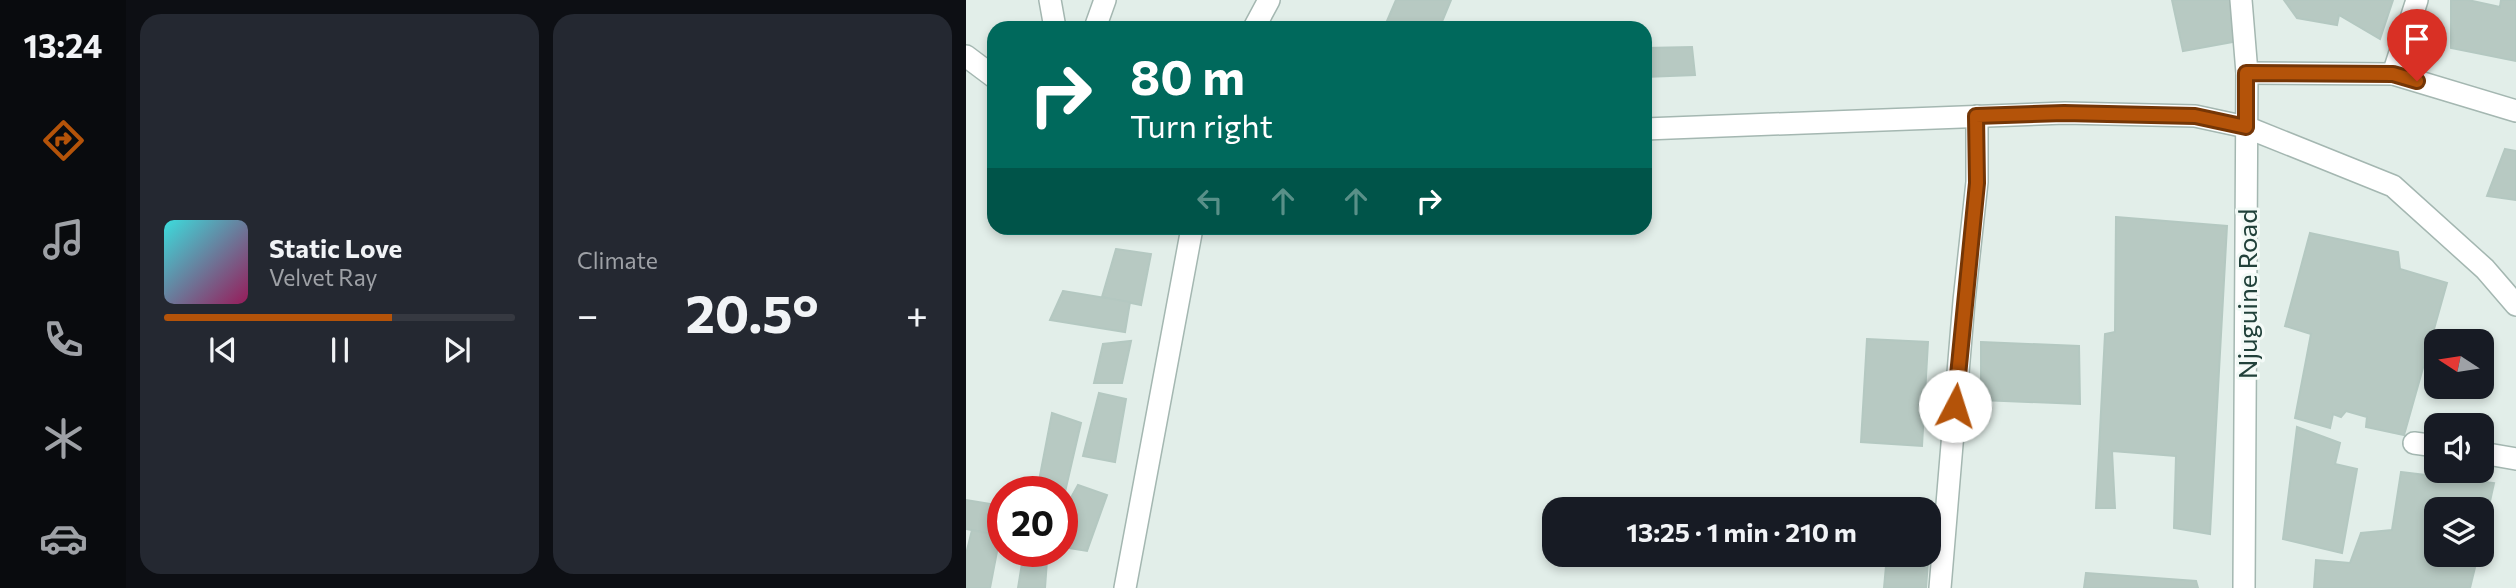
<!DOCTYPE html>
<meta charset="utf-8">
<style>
:root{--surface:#171b24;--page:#242831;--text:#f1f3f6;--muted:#9ea1a6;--line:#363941;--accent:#b45309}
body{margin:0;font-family:Commissioner,sans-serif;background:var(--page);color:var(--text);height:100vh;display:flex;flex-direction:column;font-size:26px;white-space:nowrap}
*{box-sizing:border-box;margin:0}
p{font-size:23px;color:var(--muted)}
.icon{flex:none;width:38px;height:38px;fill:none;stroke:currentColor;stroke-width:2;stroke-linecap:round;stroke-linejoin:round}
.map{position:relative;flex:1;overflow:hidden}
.panel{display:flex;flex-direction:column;gap:14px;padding:14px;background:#0d0f14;width:840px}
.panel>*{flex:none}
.banner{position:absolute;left:21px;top:21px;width:665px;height:214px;border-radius:21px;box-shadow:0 4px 10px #0003;background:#00695c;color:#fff;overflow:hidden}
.needle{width:46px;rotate:282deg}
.buttons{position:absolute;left:1458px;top:329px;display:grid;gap:14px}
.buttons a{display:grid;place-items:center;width:70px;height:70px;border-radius:14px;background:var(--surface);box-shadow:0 4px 10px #0003;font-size:35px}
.speed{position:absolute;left:21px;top:476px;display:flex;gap:14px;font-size:35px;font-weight:700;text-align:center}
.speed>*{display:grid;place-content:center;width:91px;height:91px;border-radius:50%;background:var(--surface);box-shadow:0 4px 10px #0003;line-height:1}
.speed .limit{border:10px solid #d22;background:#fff;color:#111}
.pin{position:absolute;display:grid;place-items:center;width:60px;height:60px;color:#fff;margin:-72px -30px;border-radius:50% 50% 50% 0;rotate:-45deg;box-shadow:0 0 7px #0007}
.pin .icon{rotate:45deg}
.me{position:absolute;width:77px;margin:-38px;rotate:5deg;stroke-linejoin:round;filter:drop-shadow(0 0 5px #0008)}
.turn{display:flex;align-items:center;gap:24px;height:147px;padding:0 28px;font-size:32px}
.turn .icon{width:91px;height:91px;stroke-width:2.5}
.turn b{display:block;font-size:49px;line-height:60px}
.lanes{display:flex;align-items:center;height:66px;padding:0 28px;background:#0003;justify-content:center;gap:35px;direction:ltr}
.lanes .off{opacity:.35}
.big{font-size:52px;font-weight:700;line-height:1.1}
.panel .card{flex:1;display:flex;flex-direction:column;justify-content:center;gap:10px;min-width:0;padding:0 24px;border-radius:21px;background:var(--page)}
.song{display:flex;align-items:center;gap:21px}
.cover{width:84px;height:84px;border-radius:10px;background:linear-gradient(135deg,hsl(180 70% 55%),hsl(330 70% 35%))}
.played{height:7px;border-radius:4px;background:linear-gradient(90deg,var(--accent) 65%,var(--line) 65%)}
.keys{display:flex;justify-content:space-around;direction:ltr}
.heat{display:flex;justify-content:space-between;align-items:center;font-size:38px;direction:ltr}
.panel .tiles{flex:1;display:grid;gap:14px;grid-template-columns:repeat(2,1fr)}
.trip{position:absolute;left:576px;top:497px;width:399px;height:70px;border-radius:21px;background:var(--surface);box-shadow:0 4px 10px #0003;font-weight:700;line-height:70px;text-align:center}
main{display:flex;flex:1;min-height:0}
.tab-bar{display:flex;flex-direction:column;width:126px;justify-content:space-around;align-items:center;background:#090b0e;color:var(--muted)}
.tab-bar .icon{width:49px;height:49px}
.tab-bar .on{color:var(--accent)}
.tab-bar b{font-size:32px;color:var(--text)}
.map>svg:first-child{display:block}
.building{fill:#b7c9c2;stroke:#b4c8c1;stroke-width:2}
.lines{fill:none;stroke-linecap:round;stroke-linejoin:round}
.minor-casing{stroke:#a4b7b1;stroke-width:24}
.minor{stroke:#fff;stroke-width:21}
.route-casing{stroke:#753606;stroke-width:18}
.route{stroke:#b45309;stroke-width:12}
.labels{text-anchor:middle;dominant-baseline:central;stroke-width:6;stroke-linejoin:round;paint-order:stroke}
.street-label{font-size:26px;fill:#21413a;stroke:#f3faf7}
</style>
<main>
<nav class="tab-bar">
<b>13:24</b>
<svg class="icon on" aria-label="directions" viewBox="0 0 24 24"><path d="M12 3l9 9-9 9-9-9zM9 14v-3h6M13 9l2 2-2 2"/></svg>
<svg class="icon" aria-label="music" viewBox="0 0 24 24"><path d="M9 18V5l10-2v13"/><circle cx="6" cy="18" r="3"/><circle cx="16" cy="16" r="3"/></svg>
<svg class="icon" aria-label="phone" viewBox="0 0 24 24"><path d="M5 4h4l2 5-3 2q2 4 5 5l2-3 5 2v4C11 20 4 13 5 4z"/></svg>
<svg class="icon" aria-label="climate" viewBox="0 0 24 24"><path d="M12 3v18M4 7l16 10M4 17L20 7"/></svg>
<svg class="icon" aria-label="car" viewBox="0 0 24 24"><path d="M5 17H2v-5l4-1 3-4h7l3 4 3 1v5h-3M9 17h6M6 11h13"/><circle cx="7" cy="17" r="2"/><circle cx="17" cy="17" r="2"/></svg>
</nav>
<section class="panel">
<div class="tiles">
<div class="card">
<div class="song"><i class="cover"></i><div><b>Static Love</b><p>Velvet Ray</p></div></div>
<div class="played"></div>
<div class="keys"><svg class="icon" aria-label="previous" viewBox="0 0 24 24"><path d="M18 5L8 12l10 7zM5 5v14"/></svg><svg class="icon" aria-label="pause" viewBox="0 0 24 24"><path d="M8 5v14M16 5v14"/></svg><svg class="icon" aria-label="next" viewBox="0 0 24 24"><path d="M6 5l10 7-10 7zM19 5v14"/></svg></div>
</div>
<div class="card"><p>Climate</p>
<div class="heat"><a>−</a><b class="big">20.5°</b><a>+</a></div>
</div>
</div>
</section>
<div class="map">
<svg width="1550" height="588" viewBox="0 0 1550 588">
<rect width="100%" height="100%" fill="#e2eee9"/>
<g class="building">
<path d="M430,0H485L475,24L484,28H418Z"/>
<path d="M1206,0H1270L1278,40L1217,51Z"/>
<path d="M1318,0H1427L1414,39L1373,15L1371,25L1331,18Z"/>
<path d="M1485,0H1502L1534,7L1535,0H1550V61L1485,48Z"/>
<path d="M726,47L729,75L679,77V48Z"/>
<path d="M1539,149L1550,151V200L1521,196Z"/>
<path d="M1150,217L1261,226L1244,534L1208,528L1210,456L1146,451L1149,508H1130L1139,334L1149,332Z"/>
<path d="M1344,233L1432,252L1434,269L1481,283L1438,435L1400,427L1401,417L1380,411L1375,417L1367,414L1364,428L1329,418L1345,334L1319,326Z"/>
<path d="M150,249L185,254L175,305L136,297Z"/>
<path d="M97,291L164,302L159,332L84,320Z"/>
<path d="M901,339L962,342L956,446L895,442Z"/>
<path d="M165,341L156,383H128L137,344Z"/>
<path d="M1015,342L1113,346L1114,404L1015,400Z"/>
<path d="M133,393L160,399L149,462L117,456Z"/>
<path d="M86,413L115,423L99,492L71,491Z"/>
<path d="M1331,427L1374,443L1369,464L1391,469L1376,553L1317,539Z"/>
<path d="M1435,472L1528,483L1516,538V509H1470V555H1512L1504,588H1348L1350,560L1384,563L1395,533L1426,530Z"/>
<path d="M112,485L141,495L121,551L96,547V514Z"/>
<path d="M0,500L37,506V536L0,529Z"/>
<path d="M6,530L34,536L24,588H0V554Z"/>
<path d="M963,548L960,588H918L921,555H962Z"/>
<path d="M57,557L81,560L79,588H52Z"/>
<path d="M1120,573L1230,581L1232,588H1118Z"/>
</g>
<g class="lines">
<defs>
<g id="minor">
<path d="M84,0L89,28"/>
<path d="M1275,0L1281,73L1278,588"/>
<path d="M129,28L139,0"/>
<path d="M288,28L303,0"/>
<path d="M0,56L28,77"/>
<path d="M1281,73L1427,74L1550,111"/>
<path d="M1427,74L1451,0"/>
<path d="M679,129L1099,113L1229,116L1280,127L1427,186L1519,269L1550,305"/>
<path d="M1448,443L1470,446"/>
<path d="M1516,453L1550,459"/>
<path d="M159,588L226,228"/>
<path d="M974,588L998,301L1011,182V116"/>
</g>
</defs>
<use href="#minor" class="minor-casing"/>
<use href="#minor" class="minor"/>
</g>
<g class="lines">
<defs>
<path id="route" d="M989,406L1011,183L1010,116L1098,113L1229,116L1280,127V73L1427,74L1451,81"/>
</defs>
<use href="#route" class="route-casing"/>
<use href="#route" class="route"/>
</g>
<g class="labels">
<g class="street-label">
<text transform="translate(1280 294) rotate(-90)">Njuguine Road</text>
</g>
</g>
</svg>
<div class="buttons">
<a><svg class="needle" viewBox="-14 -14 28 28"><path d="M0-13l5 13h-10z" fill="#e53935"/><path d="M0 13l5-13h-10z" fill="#9ea1a6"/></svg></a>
<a><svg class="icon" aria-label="sound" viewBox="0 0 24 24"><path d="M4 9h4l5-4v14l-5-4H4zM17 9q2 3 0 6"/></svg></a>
<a><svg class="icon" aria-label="layers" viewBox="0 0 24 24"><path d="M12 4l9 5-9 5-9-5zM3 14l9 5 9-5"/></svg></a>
</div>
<div class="speed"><div class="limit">20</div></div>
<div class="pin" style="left:1451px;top:81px;background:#d93025"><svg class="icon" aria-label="arrive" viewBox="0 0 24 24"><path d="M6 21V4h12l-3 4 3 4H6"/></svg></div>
<svg class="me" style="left:989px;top:406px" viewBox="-20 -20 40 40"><circle r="19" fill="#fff"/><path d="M0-13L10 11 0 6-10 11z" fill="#b45309"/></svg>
<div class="trip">13:25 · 1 min · 210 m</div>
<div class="banner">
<div class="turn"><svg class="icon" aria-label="right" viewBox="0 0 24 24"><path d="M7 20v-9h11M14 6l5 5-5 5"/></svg><div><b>80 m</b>Turn right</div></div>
<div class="lanes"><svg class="icon off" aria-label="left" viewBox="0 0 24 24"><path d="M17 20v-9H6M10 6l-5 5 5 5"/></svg><svg class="icon off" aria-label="ahead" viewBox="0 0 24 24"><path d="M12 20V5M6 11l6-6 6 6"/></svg><svg class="icon off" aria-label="ahead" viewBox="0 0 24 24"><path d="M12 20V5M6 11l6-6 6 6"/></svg><svg class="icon" aria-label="right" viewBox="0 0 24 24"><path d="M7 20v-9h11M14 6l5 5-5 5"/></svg></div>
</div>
</div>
</main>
